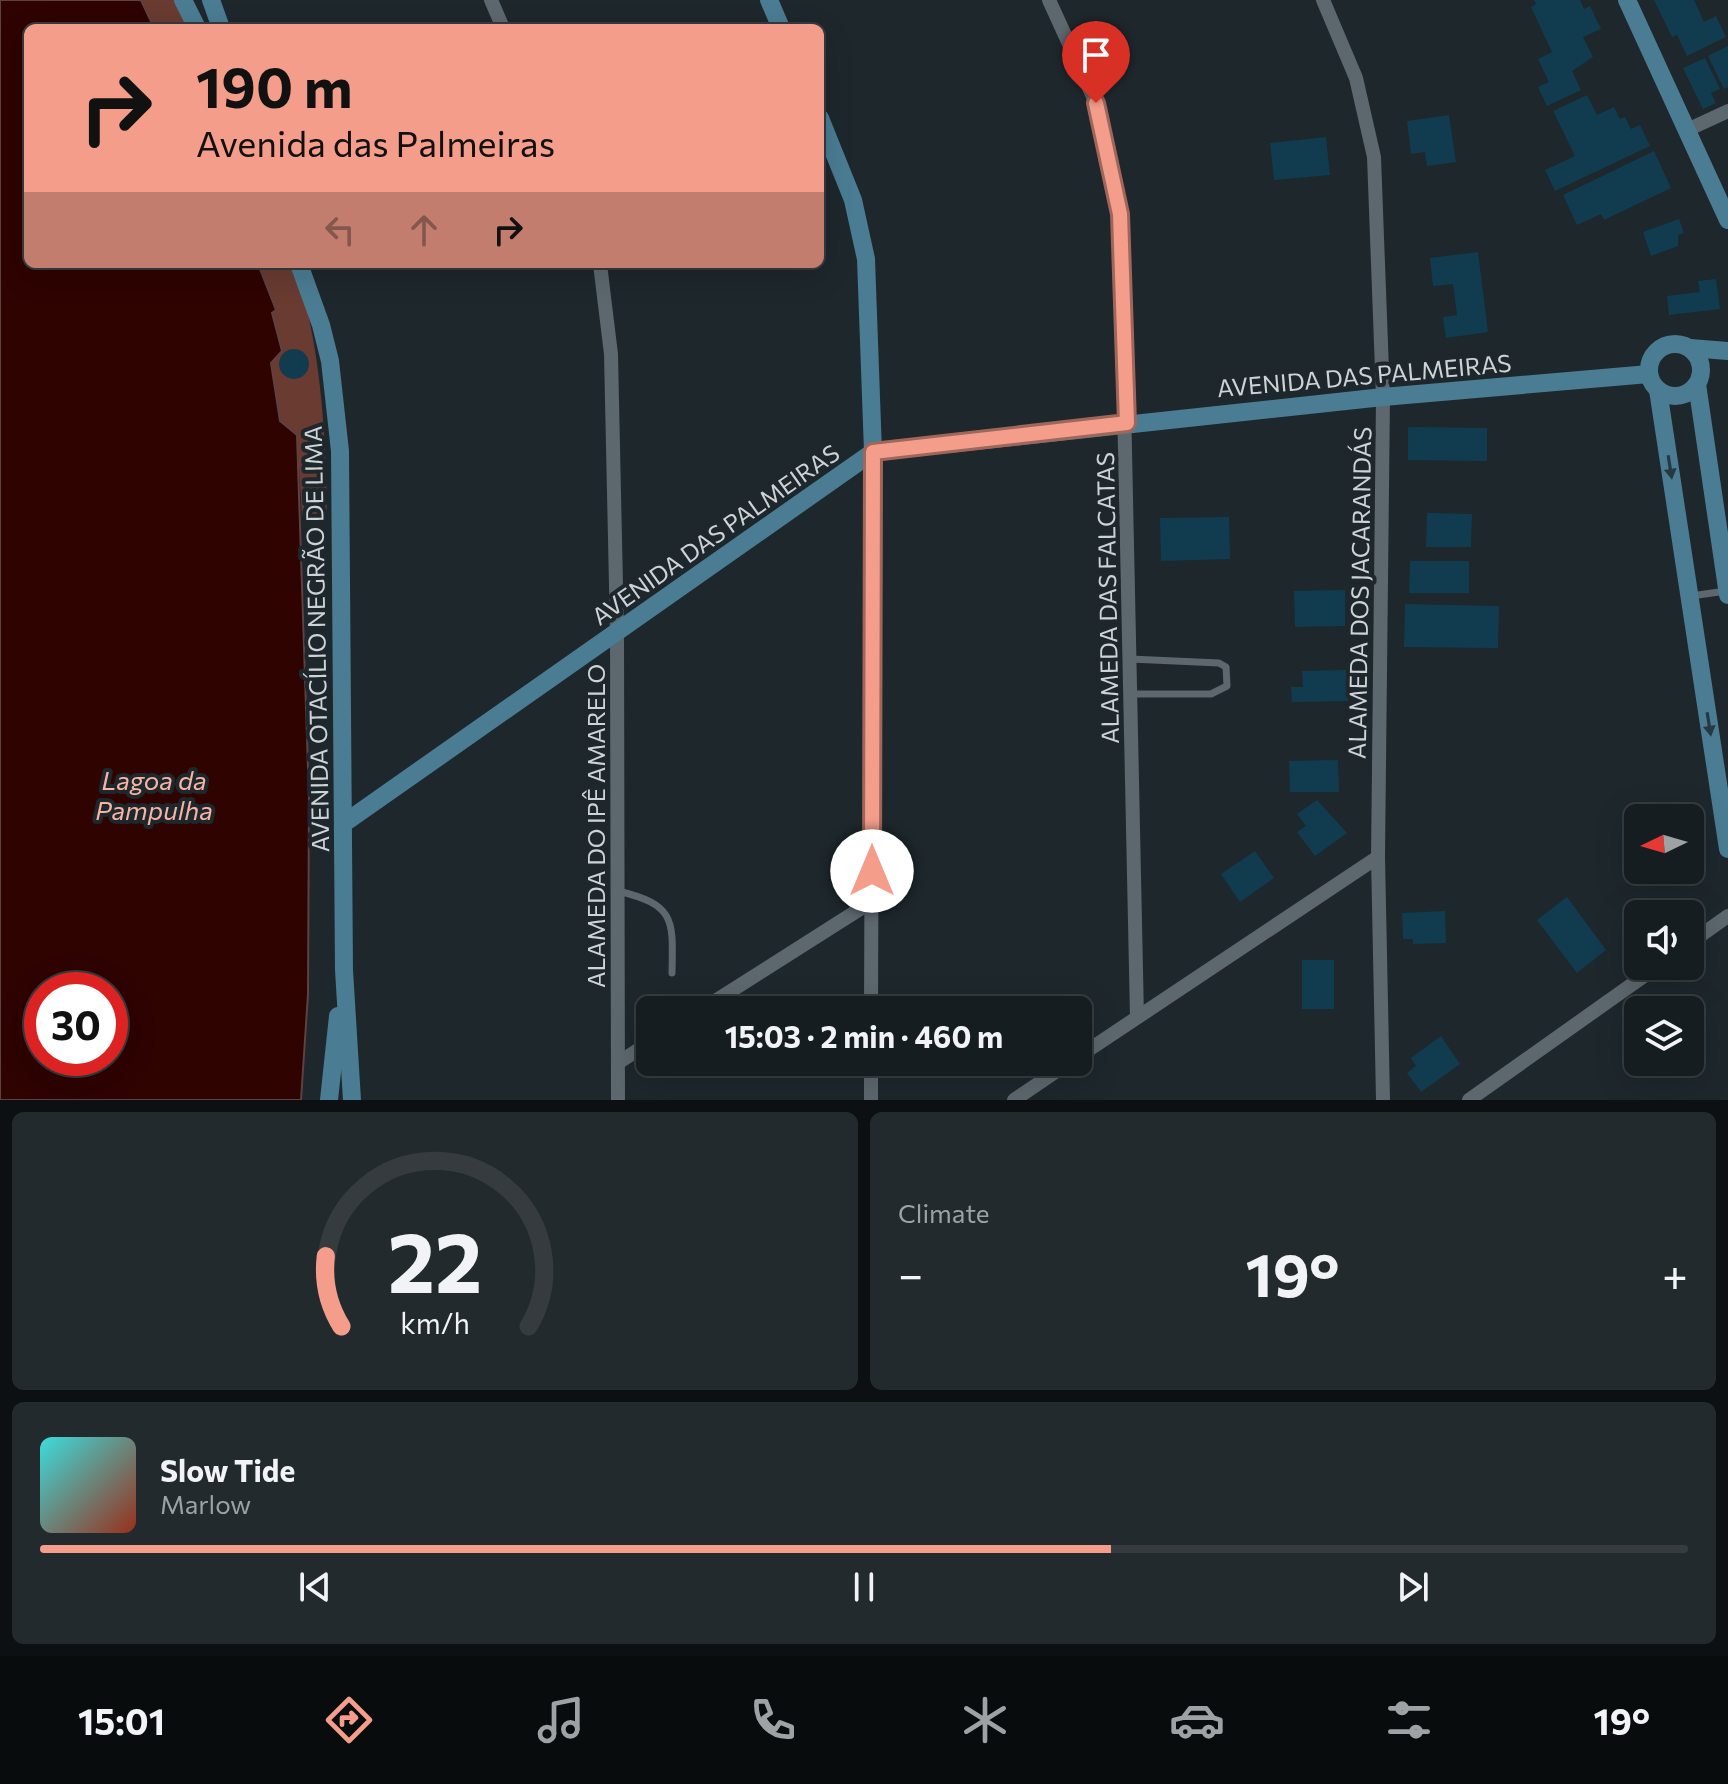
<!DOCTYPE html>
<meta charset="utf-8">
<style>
:root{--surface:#161d21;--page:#232a2e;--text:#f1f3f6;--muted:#9ea2a5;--line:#353b3f;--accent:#f49d8b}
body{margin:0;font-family:Commissioner,sans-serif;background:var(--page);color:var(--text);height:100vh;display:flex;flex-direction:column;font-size:30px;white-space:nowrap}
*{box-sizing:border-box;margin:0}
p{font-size:26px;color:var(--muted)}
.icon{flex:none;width:44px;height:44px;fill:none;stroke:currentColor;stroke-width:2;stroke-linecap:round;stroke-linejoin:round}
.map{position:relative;height:1100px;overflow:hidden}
.drawer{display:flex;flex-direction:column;gap:12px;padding:12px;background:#0c1012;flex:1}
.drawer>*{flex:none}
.top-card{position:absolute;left:24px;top:24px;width:800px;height:244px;border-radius:12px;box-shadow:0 8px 32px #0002,0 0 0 2px var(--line);background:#f49d8b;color:#111;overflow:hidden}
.needle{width:52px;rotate:265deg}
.buttons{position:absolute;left:1624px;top:804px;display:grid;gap:16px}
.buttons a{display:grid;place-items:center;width:80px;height:80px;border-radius:12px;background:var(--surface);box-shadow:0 8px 32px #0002,0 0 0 2px var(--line);font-size:40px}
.speed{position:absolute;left:24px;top:972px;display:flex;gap:16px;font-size:40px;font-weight:700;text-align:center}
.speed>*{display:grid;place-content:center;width:104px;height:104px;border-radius:50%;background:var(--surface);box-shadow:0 8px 32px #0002,0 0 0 2px var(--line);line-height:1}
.speed .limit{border:12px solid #d22;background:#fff;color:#111}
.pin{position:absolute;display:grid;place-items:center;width:68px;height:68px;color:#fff;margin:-82px -34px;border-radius:50% 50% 50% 0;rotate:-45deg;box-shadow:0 0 8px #0007}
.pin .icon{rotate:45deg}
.me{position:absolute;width:88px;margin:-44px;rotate:0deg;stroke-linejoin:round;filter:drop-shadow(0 0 6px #0008)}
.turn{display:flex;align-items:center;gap:28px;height:168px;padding:0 40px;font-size:36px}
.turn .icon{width:104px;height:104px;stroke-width:2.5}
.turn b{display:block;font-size:56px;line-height:68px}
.lanes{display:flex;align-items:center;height:76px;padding:0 40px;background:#0003;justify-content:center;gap:40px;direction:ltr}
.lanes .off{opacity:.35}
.big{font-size:60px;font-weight:700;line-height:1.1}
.drawer .tile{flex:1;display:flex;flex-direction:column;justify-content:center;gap:12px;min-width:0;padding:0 28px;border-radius:12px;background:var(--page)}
.drawer .dial{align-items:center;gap:0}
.dial svg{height:208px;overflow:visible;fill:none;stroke:var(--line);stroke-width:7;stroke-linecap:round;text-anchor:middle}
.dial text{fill:var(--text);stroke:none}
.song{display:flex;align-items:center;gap:24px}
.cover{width:96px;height:96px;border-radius:12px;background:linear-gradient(135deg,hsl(180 70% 55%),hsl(10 70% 35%))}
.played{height:8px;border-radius:4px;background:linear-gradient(90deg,var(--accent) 65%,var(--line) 65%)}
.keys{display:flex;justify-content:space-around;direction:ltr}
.heat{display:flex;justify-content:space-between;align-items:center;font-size:44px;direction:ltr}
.drawer .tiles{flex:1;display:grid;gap:12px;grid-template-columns:1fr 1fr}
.tile:last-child{grid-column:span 2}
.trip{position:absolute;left:636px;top:996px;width:456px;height:80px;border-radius:12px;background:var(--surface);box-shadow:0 8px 32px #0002,0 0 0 2px var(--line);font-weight:700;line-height:80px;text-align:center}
.dock{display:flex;height:128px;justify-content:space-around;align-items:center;background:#090c0d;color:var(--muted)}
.dock .icon{width:56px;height:56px}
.dock .active{color:var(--accent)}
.dock b{font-size:36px;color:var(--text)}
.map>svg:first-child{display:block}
.green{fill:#693b31}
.water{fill:#2e0300;stroke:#5e4140;stroke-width:2;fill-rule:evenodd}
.building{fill:#113c50}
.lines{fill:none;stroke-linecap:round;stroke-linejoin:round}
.lane{stroke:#5c676e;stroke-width:7}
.street{stroke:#5c676e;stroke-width:14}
.secondary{stroke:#4a7c93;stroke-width:18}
.oneway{fill:#263841}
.route-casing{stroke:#9f665a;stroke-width:20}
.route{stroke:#f49d8b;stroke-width:14}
.labels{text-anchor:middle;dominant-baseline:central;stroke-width:8;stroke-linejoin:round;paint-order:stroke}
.street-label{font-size:24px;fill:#cdd3d7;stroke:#1d272c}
.water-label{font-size:26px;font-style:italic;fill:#f7b3a4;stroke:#1d272c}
</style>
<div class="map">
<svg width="1728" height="1100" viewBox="0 0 1728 1100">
<rect width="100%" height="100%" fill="#1d272c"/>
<g class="green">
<path d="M141,0H180L193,28H154Z"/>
<path d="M258,264H295C321,348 326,431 327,518L302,516L297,435L280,421L271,363L281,351L272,313L276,310Z"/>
</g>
<path class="water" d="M0,0H141L154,28H28V264H258L276,310L272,313L282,351L271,363L280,421L297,435L309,798L308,994L301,1100H0ZM110,990V1058H42V990Z"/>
<g class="building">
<path d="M1534,0H1580L1584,9L1590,6L1601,29L1583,37L1593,57L1572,71L1581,90L1547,106L1538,87L1549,82L1538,59L1552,52L1531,7L1536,4Z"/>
<path d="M1654,0H1694L1704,22L1716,16L1726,37L1687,56L1677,35L1672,37Z"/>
<path d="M1728,46V87L1724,89L1708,56Z"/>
<path d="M1705,58L1720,89L1711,93L1716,103L1703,109L1683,68Z"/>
<path d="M1587,95L1597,115L1614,107L1620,119L1625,117L1631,129L1640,125L1650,146L1555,191L1545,170L1575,156L1553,111Z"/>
<path d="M1449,115L1456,162L1427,166L1425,152L1411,154L1407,121Z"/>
<path d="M1326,137L1330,175L1274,180L1270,143Z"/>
<path d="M1654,151L1671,188L1604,220L1601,214L1577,225L1563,195Z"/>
<path d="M1679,219L1684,233L1678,235V246L1651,256L1643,232Z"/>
<path d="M1478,252L1488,332L1446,338L1443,317L1457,315L1453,284L1433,286L1430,258Z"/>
<path d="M1716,279L1720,309L1669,315L1667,296L1700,292L1698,281Z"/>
<circle cx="294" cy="364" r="15"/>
<path d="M1408,427L1487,428V461L1408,460Z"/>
<path d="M1427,513L1472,514L1471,547H1426Z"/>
<path d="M1229,517L1230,559L1161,561L1160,518Z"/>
<path d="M1410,561H1469V593H1409Z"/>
<path d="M1345,590V626L1295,627L1294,591Z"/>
<path d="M1405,604L1499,606L1498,648L1404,647Z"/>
<path d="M1347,670L1348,701L1292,702L1291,687H1303L1302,671Z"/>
<path d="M1338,760L1339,792H1290L1289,761Z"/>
<path d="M1317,800L1347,833L1315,856L1297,832L1306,826L1297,814Z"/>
<path d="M1255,851L1274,878L1240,902L1221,874Z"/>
<path d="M1567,897L1606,950L1577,973L1537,920Z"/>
<path d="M1445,911L1446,943L1413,944V939H1403L1402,913Z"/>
<rect x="1302" y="960" width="32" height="49"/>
<path d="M1441,1036L1460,1064L1421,1092L1407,1073L1416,1066L1411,1058Z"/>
</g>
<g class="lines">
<g class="lane">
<path d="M1691,596L1726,591"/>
<path d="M1130,659L1219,663L1226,667L1227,686L1211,694H1130"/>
<path d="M618,891C676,905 673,920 672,973"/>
</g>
<g class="street">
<path d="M491,0L503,28"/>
<path d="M1049,0L1096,103L1120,214L1137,1017"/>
<path d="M1323,0L1356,78L1374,157L1383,397L1378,857L1383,1100"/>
<path d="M1687,130L1728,111"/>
<path d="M600,264L611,354L617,632L618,1100"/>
<path d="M1690,943L1728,916"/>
<path d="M701,1010L871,902"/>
<path d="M871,1010L873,452"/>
<path d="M1078,1057L1378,857"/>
<path d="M618,1063L650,1042"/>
<path d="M871,1100V1062"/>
<path d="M1014,1100L1070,1062"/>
<path d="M1469,1100L1658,966"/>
</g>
<g class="secondary">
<path d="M183,0L197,28"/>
<path d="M211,0L221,28"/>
<path d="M769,0L781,28"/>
<path d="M1627,0L1728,220"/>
<path d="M820,118L853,200L866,259L873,452"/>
<path d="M299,264L321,325L330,361L340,451L344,970L352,1100"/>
<circle cx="1675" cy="370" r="26"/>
<path d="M1690,348L1728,351"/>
<path d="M1697,384L1728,595"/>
<path d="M1658,390L1728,849"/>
<path d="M343,824L873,452L1383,397L1649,374"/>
<path d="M329,1100L338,1016"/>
</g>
</g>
<defs><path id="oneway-solid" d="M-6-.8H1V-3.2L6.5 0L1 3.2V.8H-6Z" transform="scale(2)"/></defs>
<g class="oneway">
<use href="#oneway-solid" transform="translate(1670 467) rotate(81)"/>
<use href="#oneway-solid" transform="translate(1709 724) rotate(81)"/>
</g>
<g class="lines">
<defs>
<path id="route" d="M872,871L873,452L1127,423L1120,214L1096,103"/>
</defs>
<use href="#route" class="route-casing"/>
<use href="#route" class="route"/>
</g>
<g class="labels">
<g class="street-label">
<text transform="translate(1364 375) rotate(-5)">AVENIDA DAS PALMEIRAS</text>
<text transform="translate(715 534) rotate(-35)">AVENIDA DAS PALMEIRAS</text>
<text transform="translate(1359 593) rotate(-89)">ALAMEDA DOS JACARANDÁS</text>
<text transform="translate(1107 598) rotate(-91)">ALAMEDA DAS FALCATAS</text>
<text transform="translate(316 639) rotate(-91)">AVENIDA OTACÍLIO NEGRÃO DE LIMA</text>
<text transform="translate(595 826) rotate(-90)">ALAMEDA DO IPÊ AMARELO</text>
</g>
<g class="water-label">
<text x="154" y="779">Lagoa da<tspan x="154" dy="30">Pampulha</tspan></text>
</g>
</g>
</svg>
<div class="buttons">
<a><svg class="needle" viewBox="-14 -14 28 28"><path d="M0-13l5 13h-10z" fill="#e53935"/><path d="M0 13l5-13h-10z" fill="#9ea2a5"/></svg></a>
<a><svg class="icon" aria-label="sound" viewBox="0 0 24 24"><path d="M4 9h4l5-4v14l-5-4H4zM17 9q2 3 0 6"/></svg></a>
<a><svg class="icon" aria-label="layers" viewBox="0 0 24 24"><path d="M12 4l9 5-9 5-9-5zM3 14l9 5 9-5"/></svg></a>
</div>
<div class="speed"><div class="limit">30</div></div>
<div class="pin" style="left:1096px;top:103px;background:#d93025"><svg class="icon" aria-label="arrive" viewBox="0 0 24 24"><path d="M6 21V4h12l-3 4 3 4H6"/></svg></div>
<svg class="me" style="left:872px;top:871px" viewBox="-20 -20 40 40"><circle r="19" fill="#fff"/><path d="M0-13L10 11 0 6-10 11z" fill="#f49d8b"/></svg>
<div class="trip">15:03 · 2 min · 460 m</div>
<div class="top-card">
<div class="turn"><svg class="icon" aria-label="right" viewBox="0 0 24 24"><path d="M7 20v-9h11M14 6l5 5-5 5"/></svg><div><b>190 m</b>Avenida das Palmeiras</div></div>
<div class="lanes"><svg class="icon off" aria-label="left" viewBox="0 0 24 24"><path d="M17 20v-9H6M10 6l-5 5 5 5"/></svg><svg class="icon off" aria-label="ahead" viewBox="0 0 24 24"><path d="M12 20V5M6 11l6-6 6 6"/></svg><svg class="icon" aria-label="right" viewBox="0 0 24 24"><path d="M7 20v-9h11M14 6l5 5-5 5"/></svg></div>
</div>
</div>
<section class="drawer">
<div class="tiles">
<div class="tile dial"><svg viewBox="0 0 100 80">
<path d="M14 69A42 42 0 1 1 86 69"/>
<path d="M14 69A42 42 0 0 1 8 42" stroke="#f49d8b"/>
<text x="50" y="56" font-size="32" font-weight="700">22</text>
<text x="50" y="72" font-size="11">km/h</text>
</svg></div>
<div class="tile"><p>Climate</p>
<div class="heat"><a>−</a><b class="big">19°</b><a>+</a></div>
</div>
<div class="tile">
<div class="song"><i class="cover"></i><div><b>Slow Tide</b><p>Marlow</p></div></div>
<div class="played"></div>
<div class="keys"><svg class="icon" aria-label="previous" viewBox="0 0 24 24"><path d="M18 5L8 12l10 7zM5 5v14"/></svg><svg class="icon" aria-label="pause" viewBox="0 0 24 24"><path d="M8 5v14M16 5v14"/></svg><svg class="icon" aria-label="next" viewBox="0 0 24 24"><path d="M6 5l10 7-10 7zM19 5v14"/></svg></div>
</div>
</div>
</section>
<nav class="dock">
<b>15:01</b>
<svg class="icon active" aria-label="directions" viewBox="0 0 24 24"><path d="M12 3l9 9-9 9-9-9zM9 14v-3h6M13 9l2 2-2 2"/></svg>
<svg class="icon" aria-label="music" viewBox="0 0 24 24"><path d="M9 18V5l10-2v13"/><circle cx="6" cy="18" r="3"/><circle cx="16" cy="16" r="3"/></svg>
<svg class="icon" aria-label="phone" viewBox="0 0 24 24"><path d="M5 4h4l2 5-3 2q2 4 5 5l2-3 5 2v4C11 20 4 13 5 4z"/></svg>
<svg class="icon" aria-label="climate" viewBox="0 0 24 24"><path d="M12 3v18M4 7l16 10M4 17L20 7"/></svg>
<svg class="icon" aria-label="car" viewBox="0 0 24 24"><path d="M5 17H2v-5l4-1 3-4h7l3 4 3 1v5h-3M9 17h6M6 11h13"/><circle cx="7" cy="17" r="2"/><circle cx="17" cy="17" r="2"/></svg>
<svg class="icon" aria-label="filters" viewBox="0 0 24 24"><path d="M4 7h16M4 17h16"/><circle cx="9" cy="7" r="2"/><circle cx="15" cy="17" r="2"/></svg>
<b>19°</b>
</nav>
